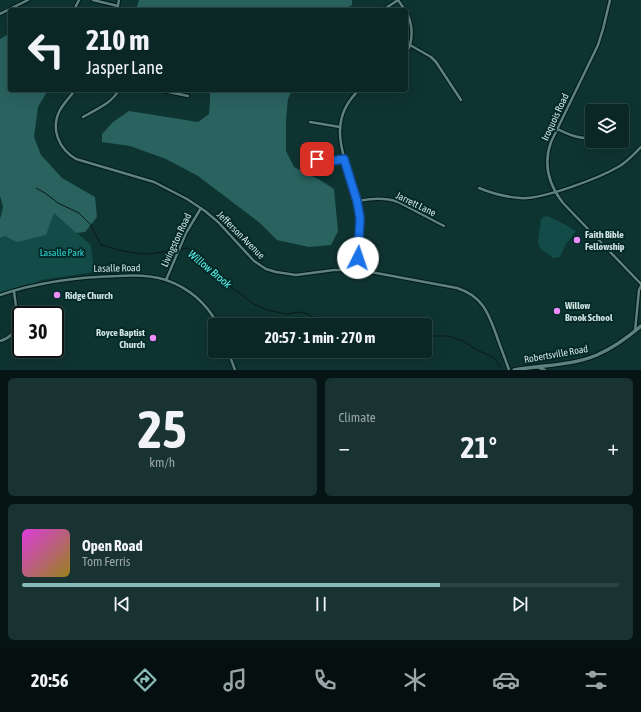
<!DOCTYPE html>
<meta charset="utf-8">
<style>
:root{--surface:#0a2725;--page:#183332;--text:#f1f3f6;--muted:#99a5a7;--line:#2a4442;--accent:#8bbbb9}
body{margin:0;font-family:"Asap Condensed",sans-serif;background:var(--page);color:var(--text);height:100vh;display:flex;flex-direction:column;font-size:15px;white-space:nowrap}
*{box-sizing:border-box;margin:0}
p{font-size:13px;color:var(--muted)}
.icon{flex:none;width:22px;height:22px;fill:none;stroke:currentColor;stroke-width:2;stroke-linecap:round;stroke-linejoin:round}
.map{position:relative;height:370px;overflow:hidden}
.details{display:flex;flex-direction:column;gap:8px;padding:8px;background:#061514;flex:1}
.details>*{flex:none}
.top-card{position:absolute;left:8px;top:8px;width:400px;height:84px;border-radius:4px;box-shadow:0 4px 16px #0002,0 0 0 1px var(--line);background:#0a2725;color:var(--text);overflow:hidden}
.tools{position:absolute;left:585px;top:104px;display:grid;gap:8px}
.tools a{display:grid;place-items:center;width:44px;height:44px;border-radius:4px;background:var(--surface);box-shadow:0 4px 16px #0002,0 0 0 1px var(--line);font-size:20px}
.speed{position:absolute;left:12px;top:306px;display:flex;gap:8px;font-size:20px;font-weight:700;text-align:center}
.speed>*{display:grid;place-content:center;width:52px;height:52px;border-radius:50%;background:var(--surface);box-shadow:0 4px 16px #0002,0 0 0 1px var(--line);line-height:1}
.speed .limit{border:2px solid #111;border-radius:6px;background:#fff;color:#111}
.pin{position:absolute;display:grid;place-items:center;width:34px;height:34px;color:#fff;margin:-17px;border-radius:8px;box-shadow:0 2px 6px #0006}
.me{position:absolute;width:44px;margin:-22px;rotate:4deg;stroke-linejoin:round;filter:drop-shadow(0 0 3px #0008)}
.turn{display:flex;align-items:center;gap:14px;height:84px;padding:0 12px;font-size:18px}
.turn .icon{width:52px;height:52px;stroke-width:2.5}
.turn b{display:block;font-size:28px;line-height:34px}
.big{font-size:30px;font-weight:700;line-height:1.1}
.details .widget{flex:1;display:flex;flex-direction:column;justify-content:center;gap:6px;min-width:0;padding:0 14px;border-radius:6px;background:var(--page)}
.details .dial{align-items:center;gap:0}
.dial b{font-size:52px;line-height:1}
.song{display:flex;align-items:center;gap:12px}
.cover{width:48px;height:48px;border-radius:6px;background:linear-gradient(135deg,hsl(300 70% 55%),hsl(50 70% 35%))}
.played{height:4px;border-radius:2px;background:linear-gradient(90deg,var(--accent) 70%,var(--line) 70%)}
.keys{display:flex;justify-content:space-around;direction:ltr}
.heat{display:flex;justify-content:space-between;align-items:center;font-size:22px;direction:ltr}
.details .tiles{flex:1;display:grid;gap:8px;grid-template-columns:1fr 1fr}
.widget:last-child{grid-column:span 2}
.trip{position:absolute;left:208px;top:318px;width:224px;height:40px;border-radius:4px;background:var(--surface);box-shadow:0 4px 16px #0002,0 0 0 1px var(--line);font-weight:700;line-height:40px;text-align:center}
.tab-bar{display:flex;height:64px;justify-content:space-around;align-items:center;background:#04100f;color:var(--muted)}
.tab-bar .icon{width:28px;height:28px}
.tab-bar .selected{color:var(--accent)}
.tab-bar b{font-size:18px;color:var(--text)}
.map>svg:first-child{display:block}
.green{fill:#134b48}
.forest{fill:#29625f}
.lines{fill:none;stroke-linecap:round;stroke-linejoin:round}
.stream{stroke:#0b1918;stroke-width:1}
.street-casing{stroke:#001a19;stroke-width:4.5}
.secondary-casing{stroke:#001a19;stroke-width:5.5}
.street{stroke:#5d827f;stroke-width:2.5}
.secondary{stroke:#5d827f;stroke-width:3.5}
.route-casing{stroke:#114b97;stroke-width:10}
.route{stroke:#1a73e8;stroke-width:7}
.poi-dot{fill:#ec8cfa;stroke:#032928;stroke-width:1.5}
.labels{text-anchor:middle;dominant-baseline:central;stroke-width:4;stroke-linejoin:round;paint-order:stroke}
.street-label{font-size:10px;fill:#cfe2e0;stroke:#032928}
.poi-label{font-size:10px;font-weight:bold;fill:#cfe2e0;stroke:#032928;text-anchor:start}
.park-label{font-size:10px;fill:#2fd9d1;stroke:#032928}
.water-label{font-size:11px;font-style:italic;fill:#5cf8f0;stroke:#032928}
</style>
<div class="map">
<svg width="641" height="370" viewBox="0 0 641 370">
<rect width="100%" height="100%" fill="#0e3431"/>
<g class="green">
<path d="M54,213L91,245L94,272L41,280L36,283L24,285L0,293V238L5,236L17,241Z"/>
<path d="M547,216L564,224L576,231L566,244L560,257L553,258L540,248L538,243L541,219L543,217Z"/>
</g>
<g class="forest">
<path d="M139,0H352V5L343,10H136Z"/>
<path d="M10,33V90H48L38,107L34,137L41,155L62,178L95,197L97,217L85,232L76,233L54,213L46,235L17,242L5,236L0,238V219L3,207L0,196V39Z"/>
<path d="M210,90H292L288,99L286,119V151L294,167L320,180L334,189L338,231L331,245L309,247L277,240L260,223L198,176L166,159L130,146L102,142V134L113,122L129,111L198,122L209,114L210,102Z"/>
</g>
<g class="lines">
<g class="stream">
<path d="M36,188L45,193L58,203L79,213L90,224L101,245C116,249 132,254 147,254C158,254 168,250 178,249"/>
<path d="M181,249L188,248L219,278L254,304L267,310L286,314L300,312L308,314L326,325"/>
<path d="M425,336H449L463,341L477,350L493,357L501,367"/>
</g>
<defs>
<g id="street">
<path d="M93,0L118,6"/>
<path d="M398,0L405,10"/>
<path d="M610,0L603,29L598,45L551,142C543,164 549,185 563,203L641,284"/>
<path d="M74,10L79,0"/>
<path d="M117,10L119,0"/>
<path d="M383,10L398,0"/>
<path d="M406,11C413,24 414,40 406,54"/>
<path d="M0,14L28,0"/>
<path d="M410,45L431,57L436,62L461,100"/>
<path d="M75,90C70,97 64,103 60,110C50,129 59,149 76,159L154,182L187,199L205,211L218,222L254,261L266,269L276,272L296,275L334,270H360L457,288C482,296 488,312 496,334C500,346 505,358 509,370"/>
<path d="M159,90L188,96"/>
<path d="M83,117C96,109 111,104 119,90"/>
<path d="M310,122L340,127"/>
<path d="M557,129C570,135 578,139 592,138"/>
<path d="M311,156C323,161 332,161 345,159"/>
<path d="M479,188C491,193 506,197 520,198C542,200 599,178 618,167C627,162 634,154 641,147"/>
<path d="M357,201C371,199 384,197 398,202L444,226"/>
<path d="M357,269C358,249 361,228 358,208C352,166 320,127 359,90"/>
<path d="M166,280L186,233L201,208"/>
<path d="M0,295C38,282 78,277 118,276C134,275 151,275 166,280C189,288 207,304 218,325"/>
<path d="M635,331L639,290L641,286"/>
<path d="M0,341C4,340 8,338 11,335C21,325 15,303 14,291"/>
<path d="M228,351L235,370"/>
<path d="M268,351L275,353"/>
<path d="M537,367L545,370"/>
</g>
<path id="secondary" d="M514,370C541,365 571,366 597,355C613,348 627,338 641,326"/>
</defs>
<use href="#street" class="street-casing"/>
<use href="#secondary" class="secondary-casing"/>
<use href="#street" class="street"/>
<use href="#secondary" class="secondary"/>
</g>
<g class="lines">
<defs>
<path id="route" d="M317,159L332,161L344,159L357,201L360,218L358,258"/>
</defs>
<use href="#route" class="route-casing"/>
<use href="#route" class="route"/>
</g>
<g class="poi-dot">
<circle cx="577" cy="240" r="4"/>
<circle cx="57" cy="295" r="4"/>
<circle cx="557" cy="311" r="4"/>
<circle cx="153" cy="338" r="4"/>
</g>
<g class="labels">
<g class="street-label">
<text transform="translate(555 117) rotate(-65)">Iroquois Road</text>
<text transform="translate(416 204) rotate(26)">Jarrett Lane</text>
<text transform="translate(241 235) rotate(45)">Jefferson Avenue</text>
<text transform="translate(176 240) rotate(-65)">Livingston Road</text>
<text transform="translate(117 268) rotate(-1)">Lasalle Road</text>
<text transform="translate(556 354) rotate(-10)">Robertsville Road</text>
</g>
<g class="poi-label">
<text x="585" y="234">Faith Bible<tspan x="585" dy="12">Fellowship</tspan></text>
<text x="65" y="295">Ridge Church</text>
<text x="565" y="305">Willow<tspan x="565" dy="12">Brook School</tspan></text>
<text x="145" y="332" text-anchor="end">Royce Baptist<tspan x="145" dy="12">Church</tspan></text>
</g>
<g class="park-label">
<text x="62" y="252">Lasalle Park</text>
</g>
<g class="water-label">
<text transform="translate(210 269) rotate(40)">Willow Brook</text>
</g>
</g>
</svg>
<div class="tools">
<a><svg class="icon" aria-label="layers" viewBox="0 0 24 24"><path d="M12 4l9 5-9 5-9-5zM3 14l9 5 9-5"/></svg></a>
</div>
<div class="speed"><div class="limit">30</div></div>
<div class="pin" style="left:317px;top:159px;background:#d93025"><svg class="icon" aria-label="arrive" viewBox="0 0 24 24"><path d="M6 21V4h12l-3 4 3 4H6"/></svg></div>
<svg class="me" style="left:358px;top:258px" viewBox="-20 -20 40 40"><circle r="19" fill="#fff"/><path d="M0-13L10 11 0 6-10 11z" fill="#1a73e8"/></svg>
<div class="trip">20:57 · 1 min · 270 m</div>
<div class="top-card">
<div class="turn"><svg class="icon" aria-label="left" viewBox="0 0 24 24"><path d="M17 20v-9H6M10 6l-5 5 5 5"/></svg><div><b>210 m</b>Jasper Lane</div></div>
</div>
</div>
<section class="details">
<div class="tiles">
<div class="widget dial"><b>25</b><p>km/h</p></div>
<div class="widget"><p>Climate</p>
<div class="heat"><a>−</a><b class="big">21°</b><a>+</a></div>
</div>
<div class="widget">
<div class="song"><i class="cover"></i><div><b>Open Road</b><p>Tom Ferris</p></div></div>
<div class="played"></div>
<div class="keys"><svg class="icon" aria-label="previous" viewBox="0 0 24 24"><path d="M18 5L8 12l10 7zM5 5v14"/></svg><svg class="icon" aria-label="pause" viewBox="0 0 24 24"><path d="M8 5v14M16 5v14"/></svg><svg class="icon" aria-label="next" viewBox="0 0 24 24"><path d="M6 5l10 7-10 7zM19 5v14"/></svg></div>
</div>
</div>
</section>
<nav class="tab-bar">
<b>20:56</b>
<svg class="icon selected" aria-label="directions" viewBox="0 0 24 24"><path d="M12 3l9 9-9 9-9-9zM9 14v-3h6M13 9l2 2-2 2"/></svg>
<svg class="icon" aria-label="music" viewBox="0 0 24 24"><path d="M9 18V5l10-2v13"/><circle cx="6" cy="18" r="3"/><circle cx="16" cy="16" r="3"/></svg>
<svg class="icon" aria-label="phone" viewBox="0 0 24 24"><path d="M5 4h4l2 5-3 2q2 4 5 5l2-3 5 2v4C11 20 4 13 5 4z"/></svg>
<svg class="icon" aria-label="climate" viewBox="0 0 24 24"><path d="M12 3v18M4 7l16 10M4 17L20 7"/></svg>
<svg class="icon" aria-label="car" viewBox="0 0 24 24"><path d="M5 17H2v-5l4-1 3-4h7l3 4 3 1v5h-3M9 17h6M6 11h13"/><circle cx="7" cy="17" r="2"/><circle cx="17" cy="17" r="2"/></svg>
<svg class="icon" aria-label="filters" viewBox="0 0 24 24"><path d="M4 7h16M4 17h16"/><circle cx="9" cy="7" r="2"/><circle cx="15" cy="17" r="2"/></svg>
</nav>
